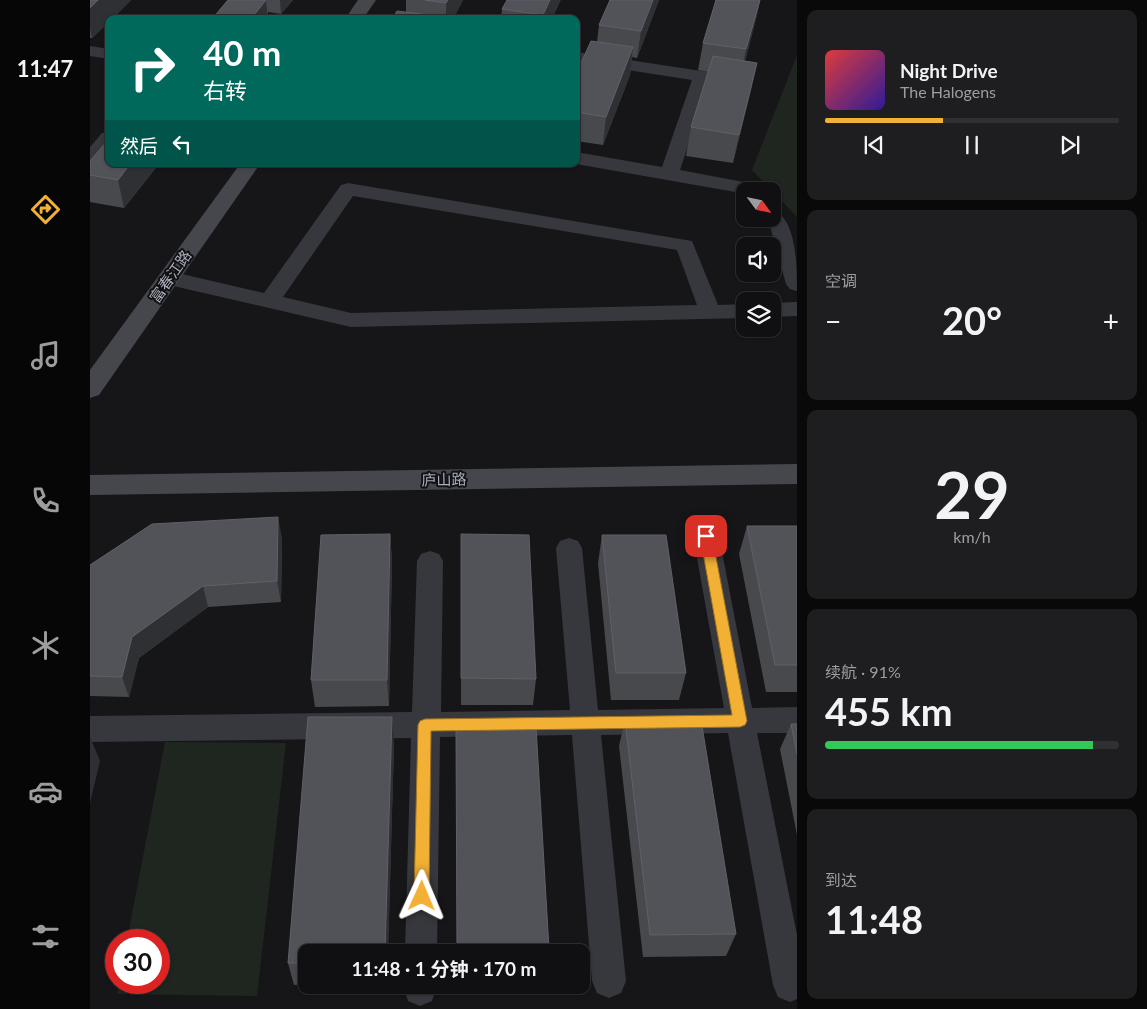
<!DOCTYPE html>
<html lang="zh">
<meta charset="utf-8">
<style>
:root{--surface:#101012;--page:#1e1e20;--text:#f1f3f6;--muted:#9c9d9f;--line:#303032;--accent:#f2b134}
body{margin:0;font-family:Lato,"Noto Sans SC",sans-serif;background:var(--page);color:var(--text);height:100vh;display:flex;flex-direction:column;font-size:19px;white-space:nowrap}
*{box-sizing:border-box;margin:0}
p{font-size:16px;color:var(--muted)}
.icon{flex:none;width:28px;height:28px;fill:none;stroke:currentColor;stroke-width:2;stroke-linecap:round;stroke-linejoin:round}
.map{position:relative;flex:1;overflow:hidden}
.drawer{display:flex;flex-direction:column;gap:10px;padding:10px;background:#09090a;width:350px}
.drawer>*{flex:none}
.top-card{position:absolute;left:15px;top:15px;width:475px;height:152px;border-radius:10px;box-shadow:0 1px 4px #0004,0 0 0 1px var(--line);background:#00695c;color:#fff;overflow:hidden}
.needle{width:32px;rotate:123deg}
.controls{position:absolute;left:646px;top:182px;display:grid;gap:10px}
.controls a{display:grid;place-items:center;width:45px;height:45px;border-radius:10px;background:var(--surface);box-shadow:0 1px 4px #0004,0 0 0 1px var(--line);font-size:25px}
.speed{position:absolute;left:15px;top:929px;display:flex;gap:10px;font-size:25px;font-weight:700;text-align:center}
.speed>*{display:grid;place-content:center;width:65px;height:65px;border-radius:50%;background:var(--surface);box-shadow:0 1px 4px #0004,0 0 0 1px var(--line);line-height:1}
.speed .limit{border:8px solid #d22;background:#fff;color:#111}
.pin{position:absolute;display:grid;place-items:center;width:42px;height:42px;color:#fff;margin:-21px;border-radius:10px;box-shadow:0 2px 8px #0006}
.me{position:absolute;width:55px;margin:-28px;rotate:1deg;stroke-linejoin:round;filter:drop-shadow(0 0 4px #0008)}
.turn{display:flex;align-items:center;gap:18px;height:105px;padding:0 15px;font-size:22px}
.turn .icon{width:65px;height:65px;stroke-width:2.5}
.turn b{display:block;font-size:35px;line-height:42px}
.then{display:flex;align-items:center;height:48px;padding:0 15px;background:#0003;gap:10px;font-size:19px}
.big{font-size:38px;font-weight:700;line-height:1.1}
.drawer .card{flex:1;display:flex;flex-direction:column;justify-content:center;gap:8px;min-width:0;padding:0 18px;border-radius:10px;background:var(--page)}
.drawer .dial{align-items:center;gap:0}
.dial b{font-size:65px;line-height:1}
.song{display:flex;align-items:center;gap:15px}
.cover{width:60px;height:60px;border-radius:8px;background:linear-gradient(135deg,hsl(0 70% 55%),hsl(250 70% 35%))}
.played{height:5px;border-radius:2px;background:linear-gradient(90deg,var(--accent) 40%,var(--line) 40%)}
.keys{display:flex;justify-content:space-around;direction:ltr}
.heat{display:flex;justify-content:space-between;align-items:center;font-size:28px;direction:ltr}
.charge{height:8px;border-radius:4px;background:linear-gradient(90deg,#34c759 91%,var(--line) 0)}
.trip{position:absolute;left:208px;top:944px;width:292px;height:50px;border-radius:10px;background:var(--surface);box-shadow:0 1px 4px #0004,0 0 0 1px var(--line);font-weight:700;line-height:50px;text-align:center}
main{display:flex;flex:1;min-height:0}
.menu{display:flex;flex-direction:column;width:90px;justify-content:space-around;align-items:center;background:#060607;color:var(--muted)}
.menu .icon{width:35px;height:35px}
.menu .on{color:var(--accent)}
.menu b{font-size:22px;color:var(--text)}
.map>svg:first-child{display:block}
.green{fill:#1e261f}
.lines{fill:none;stroke-linecap:round;stroke-linejoin:round}
.street{fill:#37383d;fill-rule:evenodd}
.secondary{fill:#45474d;fill-rule:evenodd}
.wall{fill:#47494d}
.shaded-wall{fill:#2f3033}
.building{fill:#525359;stroke:#5f6168}
.route{fill:#f2b134;stroke:#9d7322}
.labels{text-anchor:middle;dominant-baseline:central;stroke-width:4;stroke-linejoin:round;paint-order:stroke}
.street-label{font-size:15px;fill:#a8adb8;stroke:#111113}
</style>
<main>
<nav class="menu">
<b>11:47</b>
<svg class="icon on" aria-label="directions" viewBox="0 0 24 24"><path d="M12 3l9 9-9 9-9-9zM9 14v-3h6M13 9l2 2-2 2"/></svg>
<svg class="icon" aria-label="music" viewBox="0 0 24 24"><path d="M9 18V5l10-2v13"/><circle cx="6" cy="18" r="3"/><circle cx="16" cy="16" r="3"/></svg>
<svg class="icon" aria-label="phone" viewBox="0 0 24 24"><path d="M5 4h4l2 5-3 2q2 4 5 5l2-3 5 2v4C11 20 4 13 5 4z"/></svg>
<svg class="icon" aria-label="climate" viewBox="0 0 24 24"><path d="M12 3v18M4 7l16 10M4 17L20 7"/></svg>
<svg class="icon" aria-label="car" viewBox="0 0 24 24"><path d="M5 17H2v-5l4-1 3-4h7l3 4 3 1v5h-3M9 17h6M6 11h13"/><circle cx="7" cy="17" r="2"/><circle cx="17" cy="17" r="2"/></svg>
<svg class="icon" aria-label="filters" viewBox="0 0 24 24"><path d="M4 7h16M4 17h16"/><circle cx="9" cy="7" r="2"/><circle cx="15" cy="17" r="2"/></svg>
</nav>
<div class="map">
<svg width="707" height="1009" viewBox="0 0 707 1009">
<rect width="100%" height="100%" fill="#161618"/>
<g class="green">
<path d="M707,55V217L662,170Z"/>
<path d="M75,742L196,743L167,996L27,994L29,983L69,982V940H37Z"/>
</g>
<g class="lines">
<g class="street">
<path d="M0,46L19,49V59L0,56Z"/>
<path d="M486,52L618,72L621,76L590,170L664,184L670,191H655V196L651,193L486,164V152L572,167L602,80L486,62Z"/>
<path d="M19,132V149L7,163L0,165V147L12,133Z"/>
<path d="M258,183L602,241L628,305L655,304V318L261,327L79,285L72,283L68,278L72,273L79,271L174,293L251,185ZM263,196L587,250L607,305L261,313L193,297Z"/>
<path d="M682,210C707,217 707,268 707,291L700,289L696,284L680,226L674,219H682Z"/>
<path d="M707,302V316L682,317V303Z"/>
<path d="M616,526L625,529L629,536L662,708L707,707V733H667L707,935V999L700,1002L688,997L683,985L638,733L511,735L536,981L531,993L519,998L507,993L502,981L482,735L350,737L347,952H315L321,738L0,742V716L322,712L327,561L331,554L340,551L349,554L353,561L351,712L480,710L466,548L470,541L479,538L488,541L492,548L508,710L634,708L603,536L607,529Z"/>
<path d="M313,985H347L342,1001L330,1006L318,1001Z"/>
</g>
<g class="secondary">
<path d="M268,0H286L273,19H255Z"/>
<path d="M150,164H170L9,395L0,398V370Z"/>
<path d="M707,464V484L0,495V475Z"/>
</g>
</g>
<g class="wall">
<path d="M0,0H41L22,19H19V22L2,38H0Z"/>
<path d="M138,0H203L191,14L178,12V19H122Z"/>
<path d="M316,0H373L363,19H302L316,12Z"/>
<path d="M417,0L462,19H411L412,9Z"/>
<path d="M520,0H569L547,58L542,57L540,75L513,145L486,141V74L507,42L509,25Z"/>
<path d="M626,0H670L667,15L655,61L667,63L661,90L643,163L596,156L601,127L618,72L608,70L613,43Z"/>
<path d="M0,161L69,164L34,208L0,202Z"/>
<path d="M657,526H707V692H676L649,554Z"/>
<path d="M300,534L302,562L299,706L225,707L221,680Z"/>
<path d="M371,534L446,679L443,705H371Z"/>
<path d="M512,535L596,673L589,700H521L508,563Z"/>
<path d="M192,538L191,602L118,607L49,658L39,697L0,696V565Z"/>
<path d="M535,720L646,934L636,956L553,957L529,746Z"/>
<path d="M701,724H707V835L690,749Z"/>
<path d="M366,727L459,949L458,952H367Z"/>
<path d="M304,743L298,952H216V984L204,985L198,963Z"/>
</g>
<g class="shaded-wall">
<path d="M8,0H41L22,19H19V22L2,38L0,28V8Z"/>
<path d="M176,0L178,19H161Z"/>
<path d="M190,0H203L191,14Z"/>
<path d="M358,0H373L363,19H356V3Z"/>
<path d="M460,0H471L462,19H452L453,15Z"/>
<path d="M563,0H569L547,58L551,31Z"/>
<path d="M670,0L667,15L651,77L656,49Z"/>
<path d="M543,47L540,75L513,145L516,117Z"/>
<path d="M667,63L661,90L643,163L649,135Z"/>
<path d="M40,164H69L34,208L28,180Z"/>
<path d="M188,517L192,538L191,602L187,581Z"/>
<path d="M300,534L302,562L299,706L297,680Z"/>
<path d="M113,586L118,607L49,658L39,697L32,677L42,637Z"/>
<path d="M302,717L304,743L298,952H295Z"/>
<path d="M0,737L10,761L0,803Z"/>
</g>
<g class="building">
<path d="M0,0H8L0,8Z"/>
<path d="M138,0H176L161,19H122Z"/>
<path d="M335,0H358L356,3Z"/>
<path d="M417,0H460L453,15L412,9Z"/>
<path d="M520,0H563L551,31L509,25Z"/>
<path d="M626,0H670L656,49L613,43Z"/>
<path d="M307,11L347,16L346,19H302Z"/>
<path d="M501,41L543,47L516,117L486,112V74Z"/>
<path d="M623,56L667,63L649,135L601,127Z"/>
<path d="M19,139V164H40L28,180L0,175V161Z"/>
<path d="M188,517L187,581L113,586L42,637L32,677L0,676V565L62,524Z"/>
<path d="M657,526H707V665H685Z"/>
<path d="M300,534L297,680H221L231,535Z"/>
<path d="M371,534L439,535L446,679L371,678Z"/>
<path d="M512,535H576L596,673H526Z"/>
<path d="M218,717H302L295,952H216V963H198Z"/>
<path d="M535,720H611L646,934L560,935Z"/>
<path d="M701,724H707V754Z"/>
<path d="M366,727H446L459,949H367Z"/>
</g>
<path class="route" d="M616,532L622,536L657,721L655,725L650,727L341,731L339,896L337,901L332,903L326,901L324,896L328,725L330,721L335,719L642,715L610,536Z"/>
<g class="labels">
<g class="street-label">
<text transform="translate(80 276) rotate(-55)">富春江路</text>
<text transform="translate(354 479) rotate(-1)">庐山路</text>
</g>
</g>
</svg>
<div class="controls">
<a><svg class="needle" viewBox="-14 -14 28 28"><path d="M0-13l5 13h-10z" fill="#e53935"/><path d="M0 13l5-13h-10z" fill="#9c9d9f"/></svg></a>
<a><svg class="icon" aria-label="sound" viewBox="0 0 24 24"><path d="M4 9h4l5-4v14l-5-4H4zM17 9q2 3 0 6"/></svg></a>
<a><svg class="icon" aria-label="layers" viewBox="0 0 24 24"><path d="M12 4l9 5-9 5-9-5zM3 14l9 5 9-5"/></svg></a>
</div>
<div class="speed"><div class="limit">30</div></div>
<div class="pin" style="left:616px;top:536px;background:#d93025"><svg class="icon" aria-label="arrive" viewBox="0 0 24 24"><path d="M6 21V4h12l-3 4 3 4H6"/></svg></div>
<svg class="me" style="left:332px;top:896px" viewBox="-20 -20 40 40"><path d="M0-17L14 15 0 8-14 15z" fill="#f2b134" stroke="#fff" stroke-width="4"/></svg>
<div class="trip">11:48 · 1 分钟 · 170 m</div>
<div class="top-card">
<div class="turn"><svg class="icon" aria-label="right" viewBox="0 0 24 24"><path d="M7 20v-9h11M14 6l5 5-5 5"/></svg><div><b>40 m</b>右转</div></div>
<div class="then">然后<svg class="icon" aria-label="left" viewBox="0 0 24 24"><path d="M17 20v-9H6M10 6l-5 5 5 5"/></svg></div>
</div>
</div>
<section class="drawer">
<div class="card">
<div class="song"><i class="cover"></i><div><b>Night Drive</b><p>The Halogens</p></div></div>
<div class="played"></div>
<div class="keys"><svg class="icon" aria-label="previous" viewBox="0 0 24 24"><path d="M18 5L8 12l10 7zM5 5v14"/></svg><svg class="icon" aria-label="pause" viewBox="0 0 24 24"><path d="M8 5v14M16 5v14"/></svg><svg class="icon" aria-label="next" viewBox="0 0 24 24"><path d="M6 5l10 7-10 7zM19 5v14"/></svg></div>
</div>
<div class="card"><p>空调</p>
<div class="heat"><a>−</a><b class="big">20°</b><a>+</a></div>
</div>
<div class="card dial"><b>29</b><p>km/h</p></div>
<div class="card"><p>续航 · 91%</p><b class="big">455 km</b><div class="charge"></div></div>
<div class="card"><p>到达</p><b class="big">11:48</b></div>
</section>
</main>
